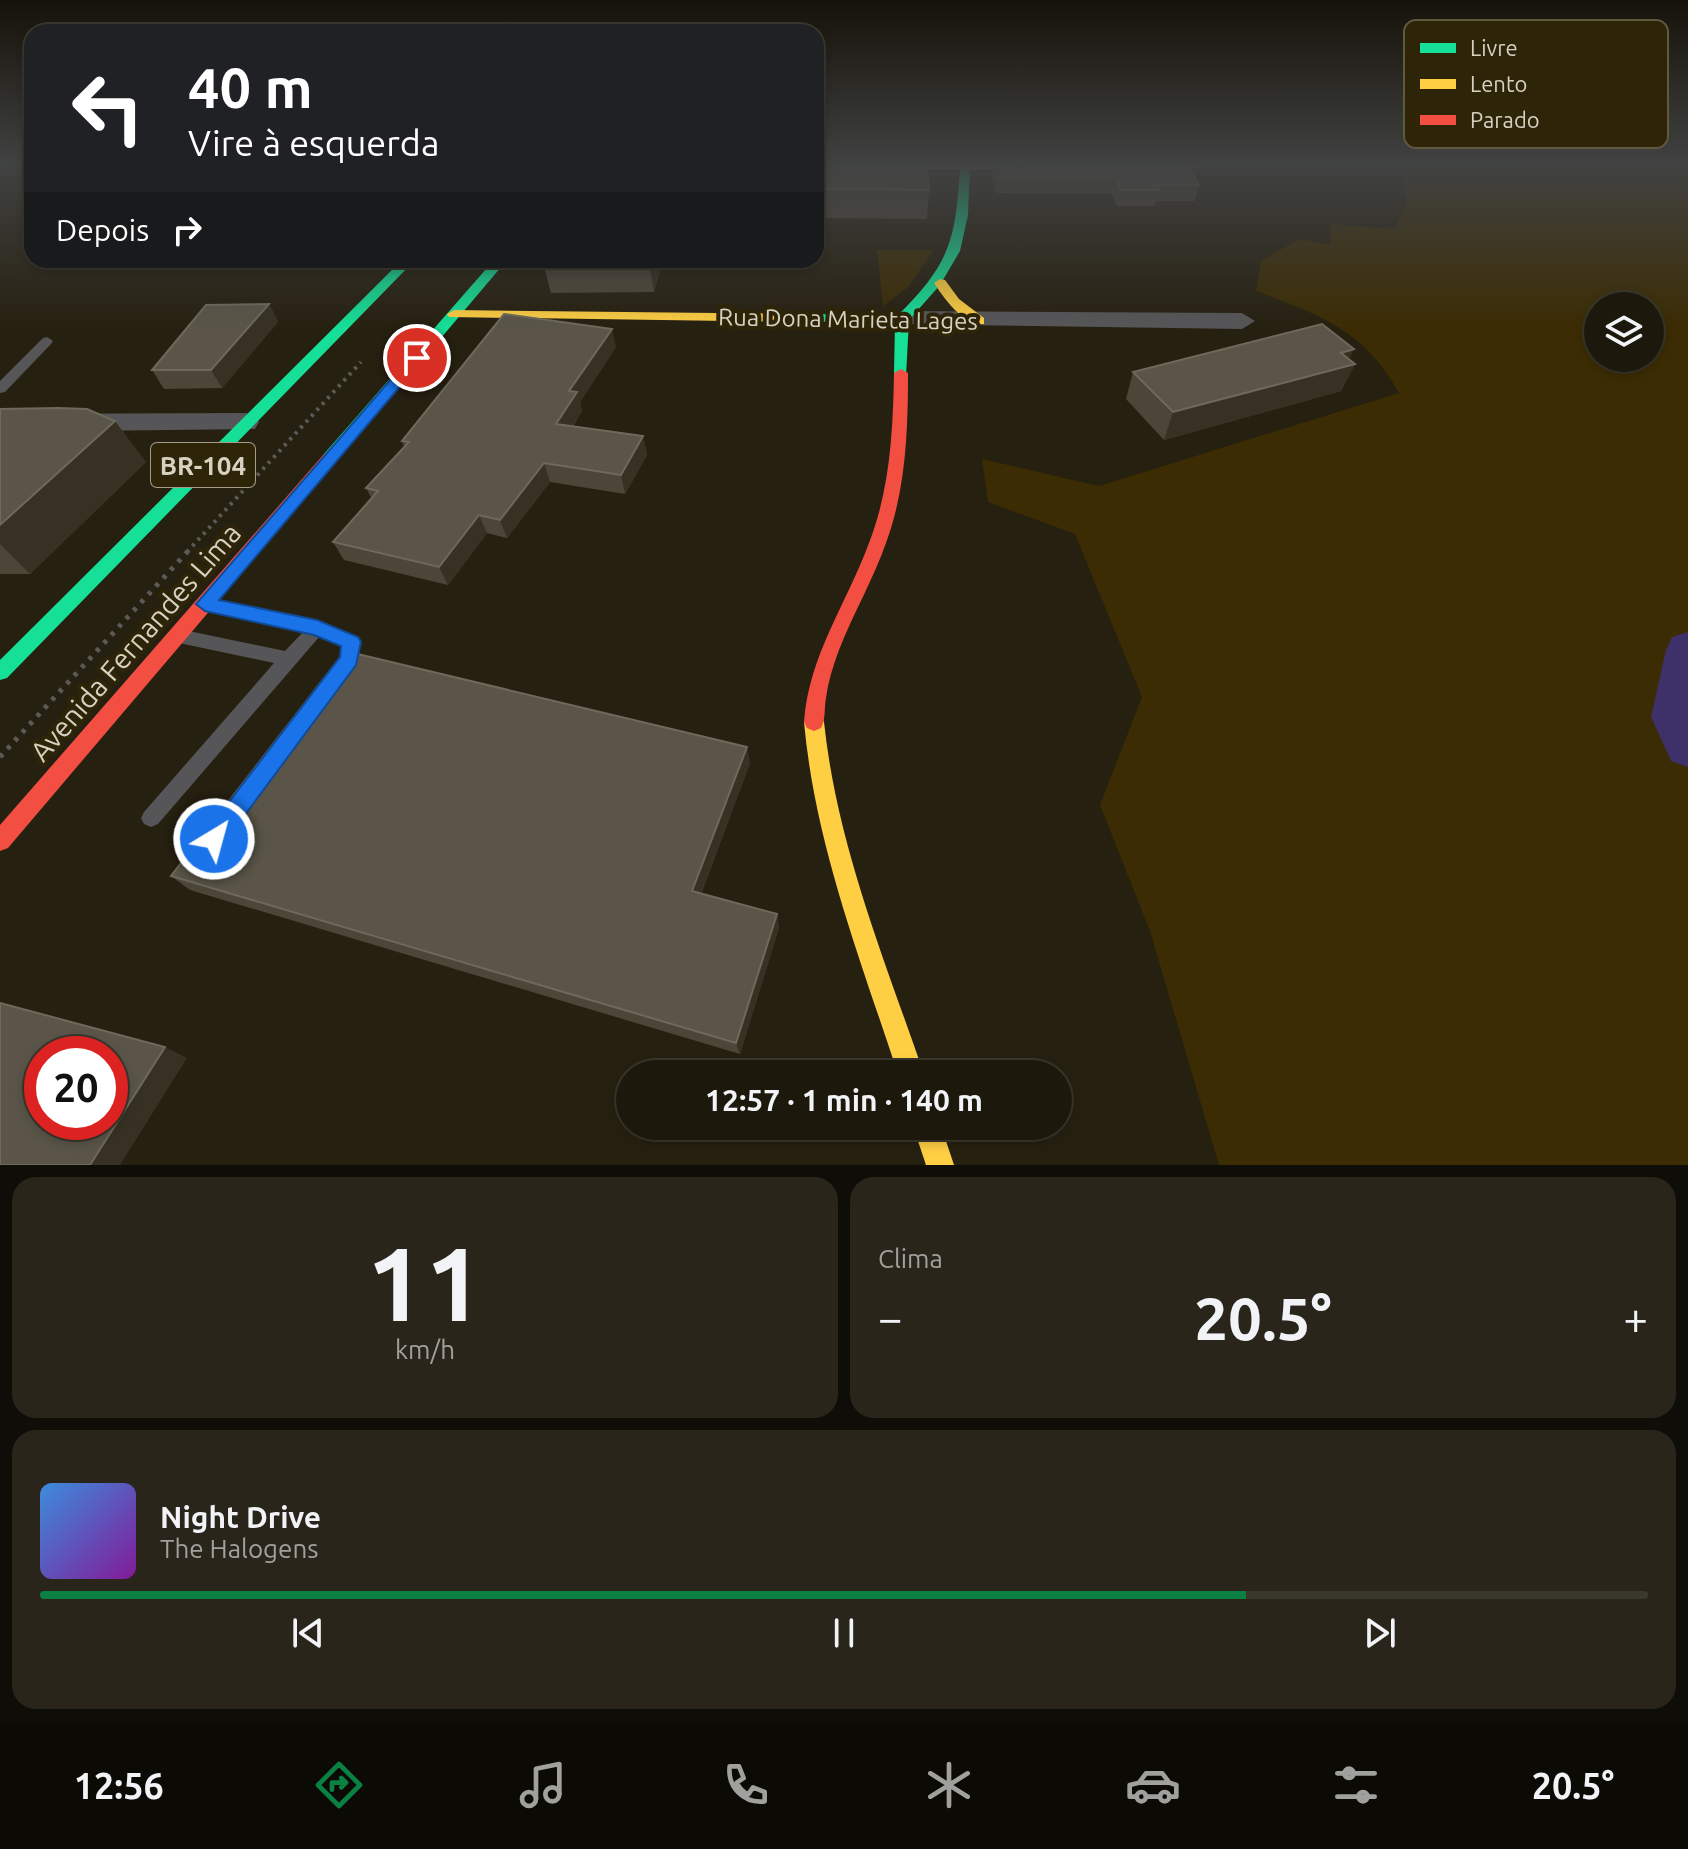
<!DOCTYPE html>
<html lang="pt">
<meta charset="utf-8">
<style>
:root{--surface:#1c180c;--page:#29251a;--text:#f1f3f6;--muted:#a0a09d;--line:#3a372d;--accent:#0b8043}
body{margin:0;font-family:Ubuntu,sans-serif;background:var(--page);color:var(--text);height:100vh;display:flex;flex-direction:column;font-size:30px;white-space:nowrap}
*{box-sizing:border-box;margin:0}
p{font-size:26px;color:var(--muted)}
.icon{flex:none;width:44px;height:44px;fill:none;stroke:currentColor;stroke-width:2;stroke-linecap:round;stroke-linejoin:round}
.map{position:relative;height:1165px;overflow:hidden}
.drawer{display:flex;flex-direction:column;gap:12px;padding:12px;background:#0f0d07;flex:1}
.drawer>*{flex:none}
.banner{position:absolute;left:24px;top:24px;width:800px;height:244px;border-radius:24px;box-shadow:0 4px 12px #0003,0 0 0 2px var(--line);background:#202124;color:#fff;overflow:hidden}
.buttons{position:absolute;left:1584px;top:292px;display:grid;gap:16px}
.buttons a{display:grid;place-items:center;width:80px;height:80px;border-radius:50%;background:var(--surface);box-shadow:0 4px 12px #0003,0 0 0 2px var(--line);font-size:40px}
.speed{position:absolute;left:24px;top:1036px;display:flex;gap:16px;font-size:40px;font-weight:700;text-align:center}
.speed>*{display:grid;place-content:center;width:104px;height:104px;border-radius:50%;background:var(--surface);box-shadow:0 4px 12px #0003,0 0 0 2px var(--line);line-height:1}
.speed .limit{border:12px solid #d22;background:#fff;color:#111}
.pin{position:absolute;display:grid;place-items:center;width:68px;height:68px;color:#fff;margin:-34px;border:4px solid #fff;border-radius:50%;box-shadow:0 2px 8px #0007}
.me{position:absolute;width:88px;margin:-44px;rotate:37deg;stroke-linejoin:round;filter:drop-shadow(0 0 6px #0008)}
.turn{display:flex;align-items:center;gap:28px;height:168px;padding:0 32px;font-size:36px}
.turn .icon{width:104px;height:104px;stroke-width:2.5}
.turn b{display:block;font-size:56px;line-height:68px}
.then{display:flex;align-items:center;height:76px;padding:0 32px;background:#0003;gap:16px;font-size:30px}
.big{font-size:60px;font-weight:700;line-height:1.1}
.drawer .card{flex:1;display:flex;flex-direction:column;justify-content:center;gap:12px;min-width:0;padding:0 28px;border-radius:24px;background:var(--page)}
.drawer .dial{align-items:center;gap:0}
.dial b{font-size:104px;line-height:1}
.song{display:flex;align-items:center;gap:24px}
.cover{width:96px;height:96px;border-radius:12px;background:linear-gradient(135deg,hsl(210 70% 55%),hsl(290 70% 35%))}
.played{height:8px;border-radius:4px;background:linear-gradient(90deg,var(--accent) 75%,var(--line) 75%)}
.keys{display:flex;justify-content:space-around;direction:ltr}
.heat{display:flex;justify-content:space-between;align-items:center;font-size:44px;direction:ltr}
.drawer .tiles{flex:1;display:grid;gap:12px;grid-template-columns:1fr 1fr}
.card:last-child{grid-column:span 2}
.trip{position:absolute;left:616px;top:1060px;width:456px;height:80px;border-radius:40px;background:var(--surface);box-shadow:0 4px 12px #0003,0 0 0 2px var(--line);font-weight:700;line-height:80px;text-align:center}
.tabs{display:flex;height:128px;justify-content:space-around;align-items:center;background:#0b0a05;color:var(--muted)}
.tabs .icon{width:56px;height:56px}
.tabs .current{color:var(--accent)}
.tabs b{font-size:36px;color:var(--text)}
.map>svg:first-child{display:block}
.green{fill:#3b2c03;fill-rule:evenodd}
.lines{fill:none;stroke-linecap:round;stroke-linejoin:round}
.canal{fill:#3e3068;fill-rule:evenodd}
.path-far1{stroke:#5c5a57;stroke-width:4;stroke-dasharray:3 5;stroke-linecap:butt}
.path{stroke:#5c5a57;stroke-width:5;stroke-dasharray:4 7;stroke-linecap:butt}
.lane{fill:#565557;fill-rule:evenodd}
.street{fill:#565557;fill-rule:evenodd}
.fast{fill:#16e098;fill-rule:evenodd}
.slow{fill:#ffcf43;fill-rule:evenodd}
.jam{fill:#f24e42;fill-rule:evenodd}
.wall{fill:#4c4639}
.shaded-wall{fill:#363123}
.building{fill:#5a5548;stroke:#6e695b;stroke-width:2;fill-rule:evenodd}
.route{fill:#1a73e8;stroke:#114b97;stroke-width:2}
.labels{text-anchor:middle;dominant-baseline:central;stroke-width:8;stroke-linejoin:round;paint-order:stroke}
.far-street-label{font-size:24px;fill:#d7d1c2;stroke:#2e2408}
.shield{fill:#2e2408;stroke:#a49d8a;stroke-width:2}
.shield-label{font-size:26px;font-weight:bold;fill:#d7d1c2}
.street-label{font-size:28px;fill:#d7d1c2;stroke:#2e2408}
.key{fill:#2e2408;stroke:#615840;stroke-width:2}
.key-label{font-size:22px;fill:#d7d1c2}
</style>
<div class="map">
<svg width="1688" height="1165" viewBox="0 0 1688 1165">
<rect width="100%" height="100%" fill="#262010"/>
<g class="green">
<path d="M1402,165H1688V1165H1219L1150,931L1100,805L1142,697L1075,534L988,502L982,459L1099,486L1399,393C1363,329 1321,316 1256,291L1261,261L1299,239L1331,245L1330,224L1394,229L1407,205ZM1598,306H1650V358H1598Z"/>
<path d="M877,250H934L907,288L883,306Z"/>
</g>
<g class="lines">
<path class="canal" d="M1688,632V767L1671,761L1651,717L1666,650L1672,637Z"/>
<path class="path-far1" d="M187,552L361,362"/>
<path class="path" d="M0,757L189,550"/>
<g class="lane">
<path d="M47,337L53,341L51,344L5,392L0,393V381L43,338Z"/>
<path d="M206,598L317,621L358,637C363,653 356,678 336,673L333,668L342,657L343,646L320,636L158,824L151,827L144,824L141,818L144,812L274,663L179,643L173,641L171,636L173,631L179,629L285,651L303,632L200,608L198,604L200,600Z"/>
</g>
<g class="street">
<path d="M902,311L1242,313L1255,321L1242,329L893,324L889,319Z"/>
<path d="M245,413L255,415L259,422L255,429L0,432V414Z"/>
</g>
<g class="fast">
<path d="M970,165L968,215L960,251L940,285L909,320L906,376L901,377L894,373L895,323L792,321V315L797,314L898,315C951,263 956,238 960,166Z"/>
<path d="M402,260H415L7,678L0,680V660Z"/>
<path d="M494,260H507L336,462H324L322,458L324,454Z"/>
</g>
<g class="slow">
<path d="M816,165H998V166L993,169H816Z"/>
<path d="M1205,165L1200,168L1130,169L1125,166Z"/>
<path d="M940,279L945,280L959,299L984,318V324C963,326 944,298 934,283Z"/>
<path d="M454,310L797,314L804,318L797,322L449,317L447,314Z"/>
<path d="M814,713L821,716L824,722C837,845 884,958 924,1074H898C860,958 815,844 804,722L807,716Z"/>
<path d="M913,1126H941L954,1165H926Z"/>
</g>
<g class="jam">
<path d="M901,369L908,373C908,430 906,489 886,543C873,580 853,614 839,650C833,666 828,682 826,698C824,708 826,719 821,728L814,731L807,728L804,722C809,655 846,605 869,543C890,489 893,431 894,373Z"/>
<path d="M330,453L336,454L338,458L336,462L8,848L0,851V825L324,454Z"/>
</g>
</g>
<g class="wall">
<path d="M816,165L929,190L927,219L816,218Z"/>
<path d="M993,165H1188L1199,185L1195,201H1156L1155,206H1117L1112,194L996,193L992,177Z"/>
<path d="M663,260L654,292L551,293L543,263Z"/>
<path d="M269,304L278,322L222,388L164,389L152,370Z"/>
<path d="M616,347L580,402L582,411L573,426L643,436L647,455L625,494L550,482L507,538L487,533L448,585L344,560L333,542L372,499L366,488L404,447L402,441Z"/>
<path d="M1349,360L1355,364L1341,391L1164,440L1126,399L1133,372Z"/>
<path d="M0,409L146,462L30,574H0Z"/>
<path d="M750,763L701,894L777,914L779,928L740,1054L190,890L171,876Z"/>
</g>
<g class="shaded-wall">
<path d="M650,260H663L654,292L649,262Z"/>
<path d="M269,304L278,322L222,388L211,370Z"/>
<path d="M612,329L616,347L580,402L582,411L562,442L556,424L569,391Z"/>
<path d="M1354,349L1346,366L1355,364L1341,391L1164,440L1173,412L1341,353Z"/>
<path d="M115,421L146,462L30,574L0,544V525Z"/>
<path d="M643,436L647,455L625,494L621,475Z"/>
<path d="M544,463L550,482L507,538L500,520Z"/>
<path d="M479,515L487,533L448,585L439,567Z"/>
<path d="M747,747L750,763L696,906L692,891Z"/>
<path d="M777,914L779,928L740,1054L736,1043Z"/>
<path d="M165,1047L187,1058L120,1165H90Z"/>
</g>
<g class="building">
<path d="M816,165H926L929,190L816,189Z"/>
<path d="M995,165H1188L1199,185H1157L1159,190H1121L1116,178L998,177Z"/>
<path d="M545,260H650L649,262L543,263Z"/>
<path d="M269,304L211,370H152L206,305Z"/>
<path d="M504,314L612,329L569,391L577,392L556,424L643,436L621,475L544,463L500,520L479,515L439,567L333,542L378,491L366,488L409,442L402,441Z"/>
<path d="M1322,324L1354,349L1341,353L1355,364L1173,412L1133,372Z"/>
<path d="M58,408L87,409L115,421L0,525V409Z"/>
<path d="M345,651L747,747L692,891L777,914L736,1043L171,876Z"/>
<path d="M0,1003L165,1047L90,1165H0ZM42,1054H110V1122H42Z"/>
</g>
<linearGradient id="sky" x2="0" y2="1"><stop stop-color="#151209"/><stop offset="0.5" stop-color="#414242"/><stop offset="1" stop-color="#414242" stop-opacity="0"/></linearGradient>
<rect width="1688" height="329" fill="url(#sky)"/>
<path class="route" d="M412,355L424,358L219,600L317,620L358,637L361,642L356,665L222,846L214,850L206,846L203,839L206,832L340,657L341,646L314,635L205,611L196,604Z"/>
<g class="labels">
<g class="far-street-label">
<text transform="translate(848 319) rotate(1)">Rua Dona Marieta Lages</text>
</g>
<rect class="shield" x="151" y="443" width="104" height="44" rx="6"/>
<g class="shield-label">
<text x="203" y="465">BR-104</text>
</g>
<g class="street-label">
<text transform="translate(135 642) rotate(-49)">Avenida Fernandes Lima</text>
</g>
</g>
<rect x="1404" y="20" width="264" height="128" rx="12" class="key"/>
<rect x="1420" y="43" width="36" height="10" fill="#16e098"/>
<rect x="1420" y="79" width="36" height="10" fill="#ffcf43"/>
<rect x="1420" y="115" width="36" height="10" fill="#f24e42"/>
<g class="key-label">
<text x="1470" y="56">Livre</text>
<text x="1470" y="92">Lento</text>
<text x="1470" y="128">Parado</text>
</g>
</svg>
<div class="buttons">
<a><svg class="icon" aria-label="layers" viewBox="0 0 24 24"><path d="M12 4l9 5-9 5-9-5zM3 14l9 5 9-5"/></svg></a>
</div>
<div class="speed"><div class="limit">20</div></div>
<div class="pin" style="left:417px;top:358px;background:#d93025"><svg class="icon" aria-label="arrive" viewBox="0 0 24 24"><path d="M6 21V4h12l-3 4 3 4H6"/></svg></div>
<svg class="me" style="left:214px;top:839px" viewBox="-20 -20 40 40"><circle r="17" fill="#1a73e8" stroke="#fff" stroke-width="3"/><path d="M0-11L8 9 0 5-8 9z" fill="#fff"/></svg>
<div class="trip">12:57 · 1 min · 140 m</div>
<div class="banner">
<div class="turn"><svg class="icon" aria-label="left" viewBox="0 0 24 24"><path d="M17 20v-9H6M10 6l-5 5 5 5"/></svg><div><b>40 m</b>Vire à esquerda</div></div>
<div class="then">Depois<svg class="icon" aria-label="right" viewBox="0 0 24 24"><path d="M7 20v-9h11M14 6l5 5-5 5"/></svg></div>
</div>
</div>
<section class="drawer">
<div class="tiles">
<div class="card dial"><b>11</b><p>km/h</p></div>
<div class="card"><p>Clima</p>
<div class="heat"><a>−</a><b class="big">20.5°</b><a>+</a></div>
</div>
<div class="card">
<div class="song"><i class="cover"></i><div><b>Night Drive</b><p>The Halogens</p></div></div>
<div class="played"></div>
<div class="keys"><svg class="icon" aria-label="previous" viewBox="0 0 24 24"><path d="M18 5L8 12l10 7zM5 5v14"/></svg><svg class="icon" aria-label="pause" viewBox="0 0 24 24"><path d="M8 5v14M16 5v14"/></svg><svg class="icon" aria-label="next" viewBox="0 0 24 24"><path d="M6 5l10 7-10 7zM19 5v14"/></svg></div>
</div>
</div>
</section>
<nav class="tabs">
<b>12:56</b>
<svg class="icon current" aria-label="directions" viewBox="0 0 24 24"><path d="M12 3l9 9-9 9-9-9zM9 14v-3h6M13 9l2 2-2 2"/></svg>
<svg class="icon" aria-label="music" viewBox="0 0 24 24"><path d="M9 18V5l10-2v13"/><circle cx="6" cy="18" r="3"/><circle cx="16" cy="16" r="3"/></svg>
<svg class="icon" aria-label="phone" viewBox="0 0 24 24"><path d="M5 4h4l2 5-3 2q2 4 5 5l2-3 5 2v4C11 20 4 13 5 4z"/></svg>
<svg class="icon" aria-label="climate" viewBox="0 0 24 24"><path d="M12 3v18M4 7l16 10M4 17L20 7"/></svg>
<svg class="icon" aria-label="car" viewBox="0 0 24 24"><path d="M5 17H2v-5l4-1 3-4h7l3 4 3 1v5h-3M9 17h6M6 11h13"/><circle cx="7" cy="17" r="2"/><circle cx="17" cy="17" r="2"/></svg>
<svg class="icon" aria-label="filters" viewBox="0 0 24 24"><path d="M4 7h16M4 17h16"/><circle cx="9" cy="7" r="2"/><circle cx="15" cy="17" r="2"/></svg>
<b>20.5°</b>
</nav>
